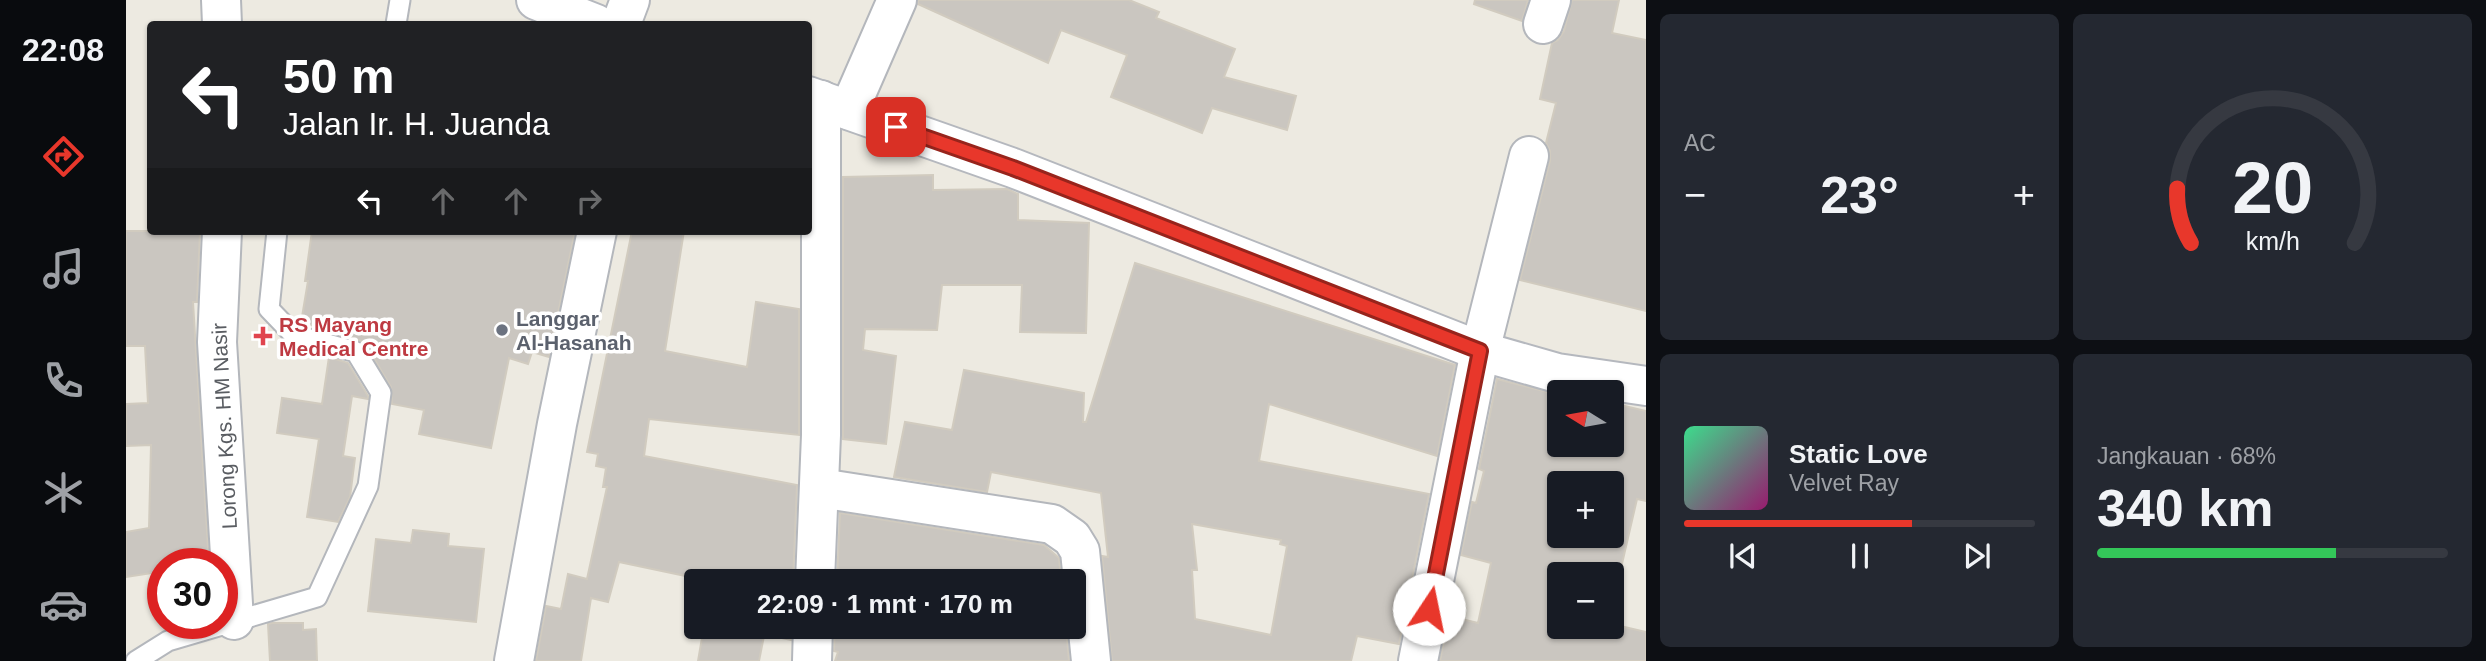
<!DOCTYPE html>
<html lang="id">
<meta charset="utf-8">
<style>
:root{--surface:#171b24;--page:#242831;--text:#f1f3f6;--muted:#9ea1a6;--line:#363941;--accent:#e8372b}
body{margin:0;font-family:Arial,sans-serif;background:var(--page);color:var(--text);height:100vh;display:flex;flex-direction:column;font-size:26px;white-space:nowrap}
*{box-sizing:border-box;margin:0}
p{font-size:23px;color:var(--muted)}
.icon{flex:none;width:38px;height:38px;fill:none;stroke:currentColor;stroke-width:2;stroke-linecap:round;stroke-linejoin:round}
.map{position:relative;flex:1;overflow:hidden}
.drawer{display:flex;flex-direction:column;gap:14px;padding:14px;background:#0d0f14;width:840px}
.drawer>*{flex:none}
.hud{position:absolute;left:21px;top:21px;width:665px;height:214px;border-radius:7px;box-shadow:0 2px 5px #0004;background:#202124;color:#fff;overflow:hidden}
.needle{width:46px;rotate:281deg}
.tools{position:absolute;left:1421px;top:380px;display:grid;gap:14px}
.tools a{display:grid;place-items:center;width:77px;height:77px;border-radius:7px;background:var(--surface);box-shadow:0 2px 5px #0004;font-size:35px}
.speed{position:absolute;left:21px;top:548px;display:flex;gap:14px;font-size:35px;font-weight:700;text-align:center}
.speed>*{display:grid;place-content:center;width:91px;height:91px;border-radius:50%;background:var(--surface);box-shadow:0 2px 5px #0004;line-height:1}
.speed .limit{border:10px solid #d22;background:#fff;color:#111}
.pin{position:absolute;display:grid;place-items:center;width:60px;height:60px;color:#fff;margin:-30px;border-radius:14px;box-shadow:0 4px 10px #0006}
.me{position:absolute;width:77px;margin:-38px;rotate:11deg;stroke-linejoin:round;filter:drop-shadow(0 0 5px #0008)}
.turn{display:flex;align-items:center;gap:24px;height:147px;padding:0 21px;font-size:32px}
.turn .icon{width:91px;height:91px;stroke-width:2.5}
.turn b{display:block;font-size:49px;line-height:60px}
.lanes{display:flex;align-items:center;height:66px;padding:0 21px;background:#0003;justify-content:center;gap:35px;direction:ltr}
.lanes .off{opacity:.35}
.big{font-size:52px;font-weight:700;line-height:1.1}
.drawer .card{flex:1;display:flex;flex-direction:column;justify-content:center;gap:10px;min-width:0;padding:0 24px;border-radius:10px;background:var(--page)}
.drawer .dial{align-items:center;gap:0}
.dial svg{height:182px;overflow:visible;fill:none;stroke:var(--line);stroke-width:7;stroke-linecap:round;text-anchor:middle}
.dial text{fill:var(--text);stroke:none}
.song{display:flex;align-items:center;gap:21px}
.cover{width:84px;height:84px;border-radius:10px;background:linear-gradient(135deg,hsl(150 70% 55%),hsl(320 70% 35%))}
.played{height:7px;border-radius:4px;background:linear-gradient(90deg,var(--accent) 65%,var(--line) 65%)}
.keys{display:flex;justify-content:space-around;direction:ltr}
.heat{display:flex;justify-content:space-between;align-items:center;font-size:38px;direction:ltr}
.charge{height:10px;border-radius:5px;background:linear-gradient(90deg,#34c759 68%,var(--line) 0)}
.drawer .tiles{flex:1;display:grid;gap:14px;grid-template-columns:repeat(2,1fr)}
.trip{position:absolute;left:558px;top:569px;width:402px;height:70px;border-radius:7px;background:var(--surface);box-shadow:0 2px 5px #0004;font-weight:700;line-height:70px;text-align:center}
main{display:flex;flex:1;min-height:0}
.dock{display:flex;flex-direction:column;width:126px;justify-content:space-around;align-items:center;background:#090b0e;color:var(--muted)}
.dock .icon{width:49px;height:49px}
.dock .selected{color:var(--accent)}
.dock b{font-size:32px;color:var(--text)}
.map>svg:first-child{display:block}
.building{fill:#cac6c0;stroke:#d1cbbf;stroke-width:2;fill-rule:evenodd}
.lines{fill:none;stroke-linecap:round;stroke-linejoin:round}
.service-casing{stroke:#b4b7bc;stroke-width:23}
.minor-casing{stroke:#b4b7bc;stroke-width:42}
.secondary-casing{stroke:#b5b8be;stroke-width:42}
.service{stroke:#fff;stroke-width:19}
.minor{stroke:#fff;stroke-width:38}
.secondary{stroke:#fff;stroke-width:38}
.route-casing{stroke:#97241c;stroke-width:18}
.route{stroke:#e8372b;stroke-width:12}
.worship-dot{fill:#6b7280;stroke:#fff;stroke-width:2.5}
.health-dot{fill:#e0444e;stroke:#fff;stroke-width:2.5}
.labels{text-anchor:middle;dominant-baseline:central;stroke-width:7;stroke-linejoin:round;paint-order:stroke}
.worship-label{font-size:21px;font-weight:bold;fill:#5b616d;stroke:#fff;text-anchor:start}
.health-label{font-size:21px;font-weight:bold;fill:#be3a42;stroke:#fff;text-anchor:start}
.street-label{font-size:21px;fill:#5a5d62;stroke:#fff}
</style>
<main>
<nav class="dock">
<b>22:08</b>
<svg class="icon selected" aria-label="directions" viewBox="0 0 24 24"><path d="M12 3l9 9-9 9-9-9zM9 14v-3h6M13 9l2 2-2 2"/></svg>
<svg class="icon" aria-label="music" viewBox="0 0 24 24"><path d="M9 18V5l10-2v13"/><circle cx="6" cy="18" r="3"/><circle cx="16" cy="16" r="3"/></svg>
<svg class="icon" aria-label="phone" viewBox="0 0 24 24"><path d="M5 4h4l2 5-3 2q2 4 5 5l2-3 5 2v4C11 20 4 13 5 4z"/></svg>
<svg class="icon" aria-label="climate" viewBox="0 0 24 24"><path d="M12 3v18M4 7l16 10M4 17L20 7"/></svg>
<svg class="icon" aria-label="car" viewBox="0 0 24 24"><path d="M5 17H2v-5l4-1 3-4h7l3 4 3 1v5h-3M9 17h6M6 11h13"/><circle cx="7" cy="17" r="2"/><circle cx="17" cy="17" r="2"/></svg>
</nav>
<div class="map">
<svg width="1520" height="661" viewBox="0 0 1520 661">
<rect width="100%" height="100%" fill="#edeae1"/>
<g class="building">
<path d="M792,0H1003L1033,12L1030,18L1109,49L1098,77L1170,96L1161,130L1086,108L1076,133L985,97L1001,55L935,30L922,63L792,4Z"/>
<path d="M1349,0H1402L1396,21L1348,4Z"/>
<path d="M1446,0H1493L1486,33L1520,40V311L1394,280L1424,161V151L1420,143L1430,103L1414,99L1426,43L1432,40L1438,31Z"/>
<path d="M807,175V190L881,189L892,194V220L963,223L960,333L894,332L896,285H816L811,330L739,329L737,350L770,356L760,444L717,439V177Z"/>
<path d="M0,231H74L71,302H67L83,564H32L33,572L0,577V532L23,528L25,445L0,446V404L22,403L19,346H0Z"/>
<path d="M186,231H449L423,357L406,352L402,364L383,358L365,448L293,434L298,410L266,404L265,387L240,345L233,340L206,333V329L175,323L182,281H179Z"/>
<path d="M506,231H558L539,351L621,367L630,302L673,309V435L523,419L518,456L671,485L667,581H583L493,562L482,602L465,598L455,661H410L420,606L435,609L442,574L461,579L481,487H477L480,468L470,466L472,454L461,452Z"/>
<path d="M1009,263L1329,365L1311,456L1143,404L1133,461L1303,494L1273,644L1231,636L1225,661H986L976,556L982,557L975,493L865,472L861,492L768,477L779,422L826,430L838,370L958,393L957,422H960ZM1066,524L1155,540L1154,544L1161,546L1145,635L1069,619L1066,570H1071Z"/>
<path d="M203,357L222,363L242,396V399L226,396L217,456L229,458L224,497L212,522L181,517L193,439L151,433L156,398L196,404Z"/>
<path d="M1371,379L1433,395V444H1486V403L1520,411V501L1511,499L1492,581L1486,580V574H1460L1433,568V626H1448L1487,637L1490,625L1520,632V661H1314L1323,616L1352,623L1365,563L1335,555L1346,502L1350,503L1358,471L1353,469ZM1433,483H1486V536H1433Z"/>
<path d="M714,513L918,545L933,558L935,581H711Z"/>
<path d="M287,530L323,534L322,546L358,549L350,622L242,611L250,539L285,543Z"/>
<path d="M146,623H177V630L190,629L191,661H144L142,624Z"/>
<path d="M578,626H640L633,661H572Z"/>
<path d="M652,626H665V640L651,637Z"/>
<path d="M709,626H940L943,661H709L712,652L708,651Z"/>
</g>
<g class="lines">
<defs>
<g id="service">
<path d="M270,24L274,0"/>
<path d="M10,661L42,641L191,597L242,486L255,393L230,352L168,335L143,309L151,231"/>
</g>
<g id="minor">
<path d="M95,0L96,24"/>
<path d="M495,24L504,0"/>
<path d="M1417,24L1425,0"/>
<path d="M723,110L771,0"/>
<path d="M96,231L91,342L108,620"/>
<path d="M694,488L926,524L946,538L954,551L965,661"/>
<path d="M689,581L695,435V100"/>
<path d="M388,661L431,424L471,231"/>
<path d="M686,661L687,626"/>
<path d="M1292,661L1354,351L1403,156"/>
</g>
<g id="secondary">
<path d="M410,0L470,24"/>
<path d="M682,96L887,168L1354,351L1431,373L1520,386"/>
</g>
</defs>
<use href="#service" class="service-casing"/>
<use href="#minor" class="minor-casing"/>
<use href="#secondary" class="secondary-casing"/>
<use href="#service" class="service"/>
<use href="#minor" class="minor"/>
<use href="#secondary" class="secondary"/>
</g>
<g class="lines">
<defs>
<path id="route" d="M770,127L887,168L1354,351L1303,609"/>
</defs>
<use href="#route" class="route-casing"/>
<use href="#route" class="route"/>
</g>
<circle class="worship-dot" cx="376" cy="330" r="7"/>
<path class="health-dot" d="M133.5 325.5h7v7h7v7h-7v7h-7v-7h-7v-7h7z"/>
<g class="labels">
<g class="worship-label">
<text x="390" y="318">Langgar<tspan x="390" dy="24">Al-Hasanah</tspan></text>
</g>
<g class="health-label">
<text x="153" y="324">RS Mayang<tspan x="153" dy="24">Medical Centre</tspan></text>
</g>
<g class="street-label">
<text transform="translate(98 426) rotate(-93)">Lorong Kgs. HM Nasir</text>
</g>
</g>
</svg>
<div class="tools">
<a><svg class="needle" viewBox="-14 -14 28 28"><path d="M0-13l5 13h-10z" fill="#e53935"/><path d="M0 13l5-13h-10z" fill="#9ea1a6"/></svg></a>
<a>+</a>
<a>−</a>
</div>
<div class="speed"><div class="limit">30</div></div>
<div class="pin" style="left:770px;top:127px;background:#d93025"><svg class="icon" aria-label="arrive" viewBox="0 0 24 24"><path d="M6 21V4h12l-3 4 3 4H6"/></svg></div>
<svg class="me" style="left:1303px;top:609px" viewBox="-20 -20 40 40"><circle r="19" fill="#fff"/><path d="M0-13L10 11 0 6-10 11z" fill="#e8372b"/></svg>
<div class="trip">22:09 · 1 mnt · 170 m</div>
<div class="hud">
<div class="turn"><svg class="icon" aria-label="left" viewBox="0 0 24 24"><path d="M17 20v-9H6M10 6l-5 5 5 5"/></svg><div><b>50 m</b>Jalan Ir. H. Juanda</div></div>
<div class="lanes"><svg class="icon" aria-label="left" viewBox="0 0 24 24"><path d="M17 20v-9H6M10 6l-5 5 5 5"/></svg><svg class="icon off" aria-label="ahead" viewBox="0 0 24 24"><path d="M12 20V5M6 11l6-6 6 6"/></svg><svg class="icon off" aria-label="ahead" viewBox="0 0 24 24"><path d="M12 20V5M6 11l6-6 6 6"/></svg><svg class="icon off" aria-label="right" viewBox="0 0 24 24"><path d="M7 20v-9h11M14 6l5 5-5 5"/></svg></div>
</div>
</div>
<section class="drawer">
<div class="tiles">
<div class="card"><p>AC</p>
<div class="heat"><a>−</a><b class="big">23°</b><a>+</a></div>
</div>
<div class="card dial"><svg viewBox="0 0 100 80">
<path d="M14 69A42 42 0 1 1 86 69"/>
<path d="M14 69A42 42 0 0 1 8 45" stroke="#e8372b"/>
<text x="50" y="56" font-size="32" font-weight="700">20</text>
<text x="50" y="72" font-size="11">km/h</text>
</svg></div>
<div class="card">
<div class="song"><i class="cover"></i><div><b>Static Love</b><p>Velvet Ray</p></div></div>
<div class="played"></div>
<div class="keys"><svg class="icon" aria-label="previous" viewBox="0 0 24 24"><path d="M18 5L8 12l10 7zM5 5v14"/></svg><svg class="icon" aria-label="pause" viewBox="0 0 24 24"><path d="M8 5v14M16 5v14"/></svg><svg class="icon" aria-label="next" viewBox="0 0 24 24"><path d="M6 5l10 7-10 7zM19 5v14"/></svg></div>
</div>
<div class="card"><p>Jangkauan · 68%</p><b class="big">340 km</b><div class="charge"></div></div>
</div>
</section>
</main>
